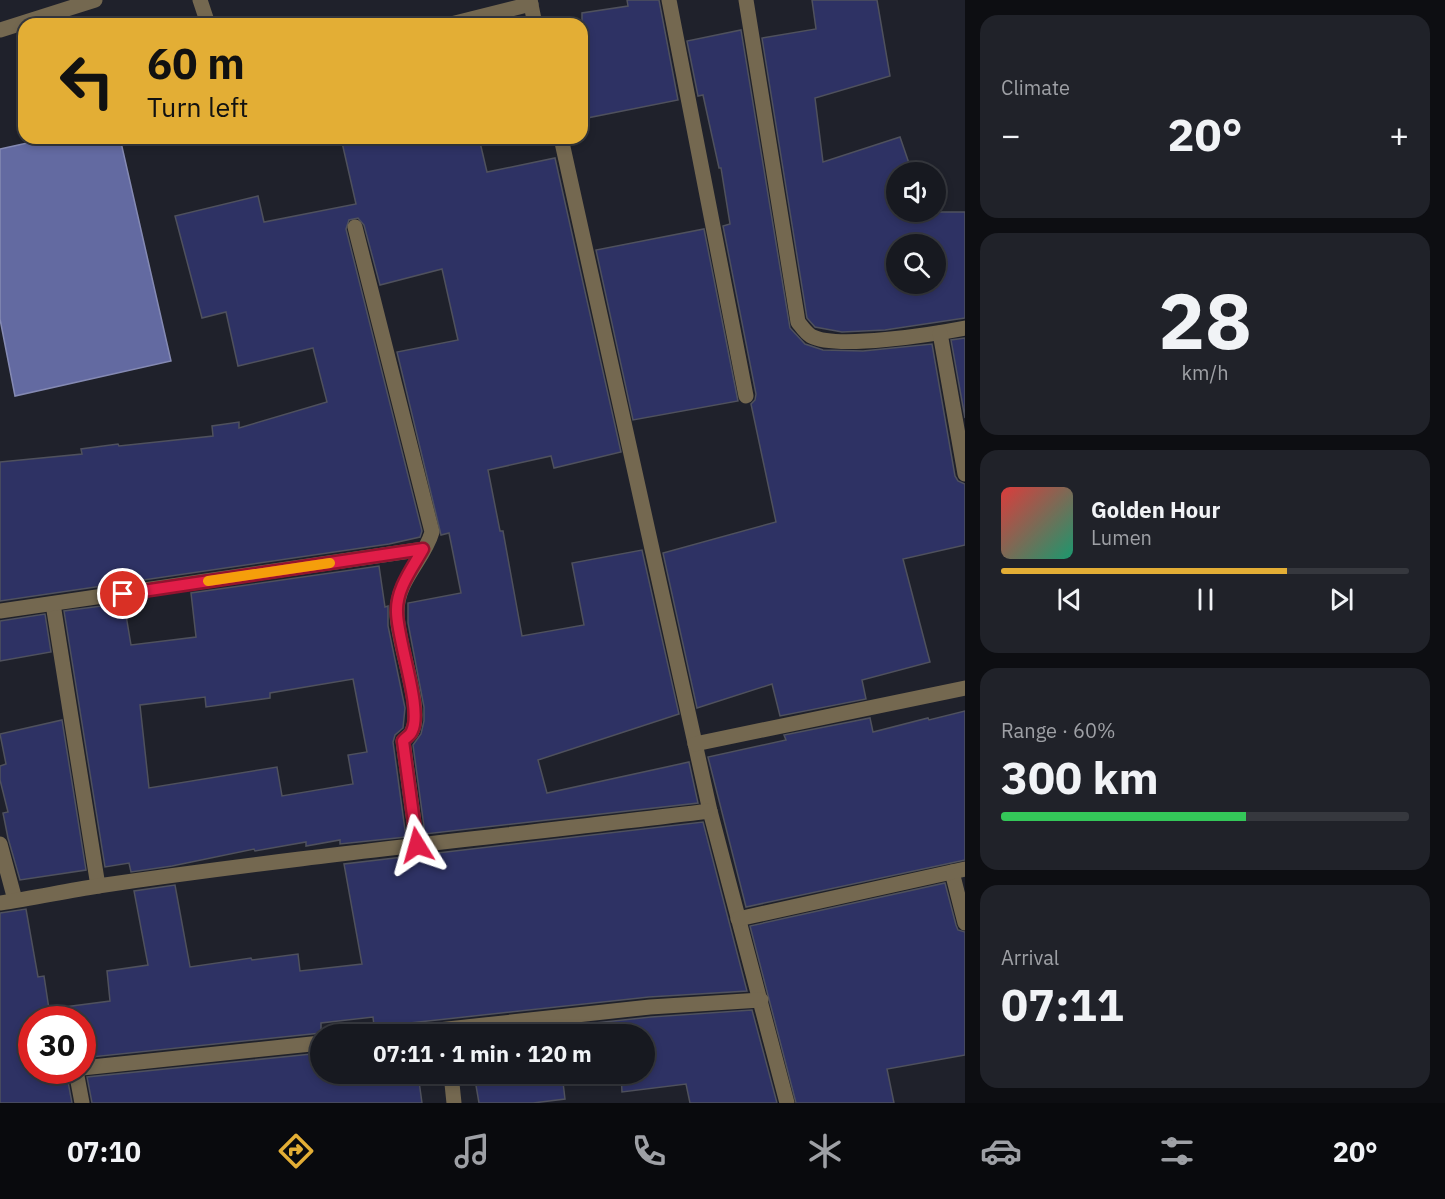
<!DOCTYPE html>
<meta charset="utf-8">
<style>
:root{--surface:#171920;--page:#202229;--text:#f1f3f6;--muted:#9ea0a5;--line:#36383e;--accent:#e3ae35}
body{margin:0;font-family:"IBM Plex Sans",sans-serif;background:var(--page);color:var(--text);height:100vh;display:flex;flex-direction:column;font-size:22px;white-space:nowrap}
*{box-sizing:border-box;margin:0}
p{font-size:20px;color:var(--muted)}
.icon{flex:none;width:33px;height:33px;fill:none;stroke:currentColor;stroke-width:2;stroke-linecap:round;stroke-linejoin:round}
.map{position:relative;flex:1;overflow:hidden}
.drawer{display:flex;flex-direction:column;gap:15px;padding:15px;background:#0d0e12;width:480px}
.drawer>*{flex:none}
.top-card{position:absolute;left:18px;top:18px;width:570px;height:126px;border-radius:18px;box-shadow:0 3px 9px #0003,0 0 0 2px var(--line);background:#e3ae35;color:#111;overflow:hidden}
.fabs{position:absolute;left:886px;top:162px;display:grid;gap:12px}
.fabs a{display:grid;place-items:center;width:60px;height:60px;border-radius:50%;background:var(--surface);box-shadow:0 3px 9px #0003,0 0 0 2px var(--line);font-size:30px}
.speed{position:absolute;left:18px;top:1006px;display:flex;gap:12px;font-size:30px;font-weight:700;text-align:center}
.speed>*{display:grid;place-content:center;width:78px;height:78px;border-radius:50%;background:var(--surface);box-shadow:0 3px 9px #0003,0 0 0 2px var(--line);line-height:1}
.speed .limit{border:9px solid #d22;background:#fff;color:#111}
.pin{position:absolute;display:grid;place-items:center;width:51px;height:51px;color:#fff;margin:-26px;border:3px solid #fff;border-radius:50%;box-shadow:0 2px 6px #0007}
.me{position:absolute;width:66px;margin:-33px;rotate:352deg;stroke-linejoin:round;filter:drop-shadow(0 0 4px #0008)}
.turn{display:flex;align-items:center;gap:21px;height:126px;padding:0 30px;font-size:27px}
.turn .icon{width:78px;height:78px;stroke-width:2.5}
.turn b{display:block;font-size:42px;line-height:51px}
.big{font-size:45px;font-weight:700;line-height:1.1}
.drawer .widget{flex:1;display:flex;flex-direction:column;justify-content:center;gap:9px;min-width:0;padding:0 21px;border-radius:18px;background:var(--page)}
.drawer .dial{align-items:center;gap:0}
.dial b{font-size:78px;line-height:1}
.song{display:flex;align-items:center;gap:18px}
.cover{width:72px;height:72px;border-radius:9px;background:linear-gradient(135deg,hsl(0 70% 55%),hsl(160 70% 35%))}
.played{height:6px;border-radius:3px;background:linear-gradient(90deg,var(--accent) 70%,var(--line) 70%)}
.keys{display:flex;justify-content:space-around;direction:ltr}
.heat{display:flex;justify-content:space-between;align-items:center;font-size:33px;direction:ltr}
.charge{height:9px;border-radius:4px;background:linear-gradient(90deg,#34c759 60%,var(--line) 0)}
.trip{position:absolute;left:310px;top:1024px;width:345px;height:60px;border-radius:30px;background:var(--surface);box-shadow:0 3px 9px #0003,0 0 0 2px var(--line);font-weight:700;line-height:60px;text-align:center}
.tab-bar{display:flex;height:96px;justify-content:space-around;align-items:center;background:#090a0d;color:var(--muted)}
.tab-bar .icon{width:42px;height:42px}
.tab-bar .active{color:var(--accent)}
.tab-bar b{font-size:27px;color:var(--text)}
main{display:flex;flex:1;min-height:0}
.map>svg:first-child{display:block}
.water{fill:#636aa1;stroke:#858ab3;stroke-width:1.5}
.building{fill:#2e3264;stroke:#4f515d;stroke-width:1.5;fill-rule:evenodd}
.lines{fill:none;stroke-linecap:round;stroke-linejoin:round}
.minor{stroke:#746850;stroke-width:15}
.route-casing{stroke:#92132f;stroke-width:15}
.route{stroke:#e11d48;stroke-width:10}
.slow{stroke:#f59e0b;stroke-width:10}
</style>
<main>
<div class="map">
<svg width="965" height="1103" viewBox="0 0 965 1103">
<rect width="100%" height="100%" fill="#1f212b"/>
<path class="water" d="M50,138H120L171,361L15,396L0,319V149Z"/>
<g class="building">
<path d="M627,0H659L678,100L582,119V13L628,6Z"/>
<path d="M812,0H877L890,76L815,98L823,162L900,137L912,172H897V212H965V318L885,330L842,332L815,327L807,318L762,38L816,29ZM897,244H936V284H897Z"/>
<path d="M741,30L790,328L805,344L823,350L863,351L932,344L955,476L958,481L965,484V545L903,559L930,662L862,680L866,699L780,716L772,684L697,708L663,553L776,522L751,404L755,400L756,394L723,226L730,224L721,168H719L703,95L698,96L687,41Z"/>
<path d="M341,138H479L487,172L555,158L621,452L554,468L551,456L488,470L500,531H503L522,636L584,625L572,563L642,550L679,714L538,760L547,793L689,762L698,803L425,834L413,745L421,734L424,721V707L408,623V603L461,593L449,533L441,535L397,352L458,340L442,269L380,285L364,225L358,218L349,220L346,229L422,531L420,537L389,544L0,601V462L82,454L81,449L118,444L119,446L213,436L212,426L239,422V428L327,402L313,348L238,366L226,312L202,318L175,216L258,196L264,222L356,204Z"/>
<path d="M704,229L738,401L633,420L596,250Z"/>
<path d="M965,338V418L951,340Z"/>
<path d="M379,566L385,607L388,606V626L405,708L403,728L395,735L393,742L406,837L340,844V840L306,846V842L255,851L254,849L172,866L131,872L129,863L105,867L64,611L124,603L131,645L196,637L191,593ZM353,679L367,752L348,755L353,784L282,796L277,767L149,788L140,705L205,697L206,707L270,698V693Z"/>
<path d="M45,614L51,652L0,661V621Z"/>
<path d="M965,711V860L746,907L708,757L786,740L784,735L870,718L873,732L928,718L929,720Z"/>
<path d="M62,720L86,870L20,880L8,838L3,813L8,812L0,780V766L6,764L0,734Z"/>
<path d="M703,822L747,991L649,997L391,1025L386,1028L382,1035H375L373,1017L321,1023V1033L82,1058V1020H32V1071H66L72,1103H0V913L26,909L38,977L44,976L49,1009L110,1001L107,971L148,965L134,891L175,885L190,967L251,958L252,960L298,954L300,971L362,964L344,864Z"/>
<path d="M945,883L956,925L958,930L965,932V1055L887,1069L894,1103H796L750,926Z"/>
<path d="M752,1010L777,1103H690L686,1084L622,1092L621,1074H645V1035H482L651,1017Z"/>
<path d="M321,1053V1074H418L422,1103H92L87,1077Z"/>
<path d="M474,1074H562L565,1099L533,1103H479Z"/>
</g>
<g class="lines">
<g class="minor">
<path d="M200,0L208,24"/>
<path d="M530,0L535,24"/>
<path d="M669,0L746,396"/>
<path d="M746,0L798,322C802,327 806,333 811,336C836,350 934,334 965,328"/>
<path d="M451,24L531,4"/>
<path d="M0,30L95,0"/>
<path d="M561,138L710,811L787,1103"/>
<path d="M355,227L432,532C424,560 397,580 397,612C396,640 424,709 412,731C411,735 405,738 403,741L417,845"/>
<path d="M940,333L965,474"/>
<path d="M53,604L98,886"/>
<path d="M0,611L424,549"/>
<path d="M695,744L965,688"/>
<path d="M0,844L15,900"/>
<path d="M952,872L965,923"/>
<path d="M0,903C33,898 66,891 98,886C302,856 506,836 710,811"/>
<path d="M738,919L965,869"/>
<path d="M392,1035L650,1007L761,1000"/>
<path d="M82,1068L321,1043"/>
<path d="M76,1071L82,1103"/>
<path d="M451,1074L454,1103"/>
</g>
</g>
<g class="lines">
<defs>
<path id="route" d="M123,594L423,549C412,569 396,589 397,612C397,640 423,710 412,731C411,735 405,738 403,741L417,845"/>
</defs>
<use href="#route" class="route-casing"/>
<use href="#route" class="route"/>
<path class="slow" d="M208,581L330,563"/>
</g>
</svg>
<div class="fabs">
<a><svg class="icon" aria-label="sound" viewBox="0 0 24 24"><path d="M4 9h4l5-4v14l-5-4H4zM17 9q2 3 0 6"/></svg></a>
<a><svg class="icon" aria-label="search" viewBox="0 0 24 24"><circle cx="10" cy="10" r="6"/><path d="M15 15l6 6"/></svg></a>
</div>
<div class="speed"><div class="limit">30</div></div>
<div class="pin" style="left:123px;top:594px;background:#d93025"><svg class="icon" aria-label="arrive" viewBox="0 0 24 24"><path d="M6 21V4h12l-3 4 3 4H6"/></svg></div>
<svg class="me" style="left:417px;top:845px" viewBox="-20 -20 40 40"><path d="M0-17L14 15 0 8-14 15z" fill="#e11d48" stroke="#fff" stroke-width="4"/></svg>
<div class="trip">07:11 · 1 min · 120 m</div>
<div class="top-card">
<div class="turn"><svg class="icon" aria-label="left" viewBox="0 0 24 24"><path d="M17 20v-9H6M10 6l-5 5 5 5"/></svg><div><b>60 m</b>Turn left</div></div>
</div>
</div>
<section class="drawer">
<div class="widget"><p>Climate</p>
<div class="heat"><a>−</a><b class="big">20°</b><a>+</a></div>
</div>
<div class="widget dial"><b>28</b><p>km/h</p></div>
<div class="widget">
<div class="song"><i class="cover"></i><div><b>Golden Hour</b><p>Lumen</p></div></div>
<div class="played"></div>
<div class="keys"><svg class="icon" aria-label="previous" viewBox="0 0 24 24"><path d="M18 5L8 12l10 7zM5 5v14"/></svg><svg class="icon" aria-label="pause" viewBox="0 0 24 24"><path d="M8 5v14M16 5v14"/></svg><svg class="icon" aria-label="next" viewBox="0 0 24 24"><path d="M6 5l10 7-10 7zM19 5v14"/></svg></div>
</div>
<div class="widget"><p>Range · 60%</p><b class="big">300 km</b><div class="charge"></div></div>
<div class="widget"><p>Arrival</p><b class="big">07:11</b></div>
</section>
</main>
<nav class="tab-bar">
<b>07:10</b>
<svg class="icon active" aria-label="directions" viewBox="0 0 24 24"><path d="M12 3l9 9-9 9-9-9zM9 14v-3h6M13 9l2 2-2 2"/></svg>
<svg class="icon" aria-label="music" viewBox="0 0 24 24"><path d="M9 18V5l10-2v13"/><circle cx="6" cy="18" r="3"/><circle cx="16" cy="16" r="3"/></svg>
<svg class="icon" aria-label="phone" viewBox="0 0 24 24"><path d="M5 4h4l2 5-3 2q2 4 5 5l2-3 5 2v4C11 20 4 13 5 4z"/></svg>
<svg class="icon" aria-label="climate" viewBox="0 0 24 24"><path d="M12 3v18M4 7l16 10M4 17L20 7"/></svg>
<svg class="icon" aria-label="car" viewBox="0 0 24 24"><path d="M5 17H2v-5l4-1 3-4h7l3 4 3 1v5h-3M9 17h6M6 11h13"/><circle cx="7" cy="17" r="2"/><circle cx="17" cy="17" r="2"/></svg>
<svg class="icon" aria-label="filters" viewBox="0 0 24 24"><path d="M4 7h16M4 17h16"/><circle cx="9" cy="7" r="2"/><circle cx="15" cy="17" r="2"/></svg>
<b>20°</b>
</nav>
